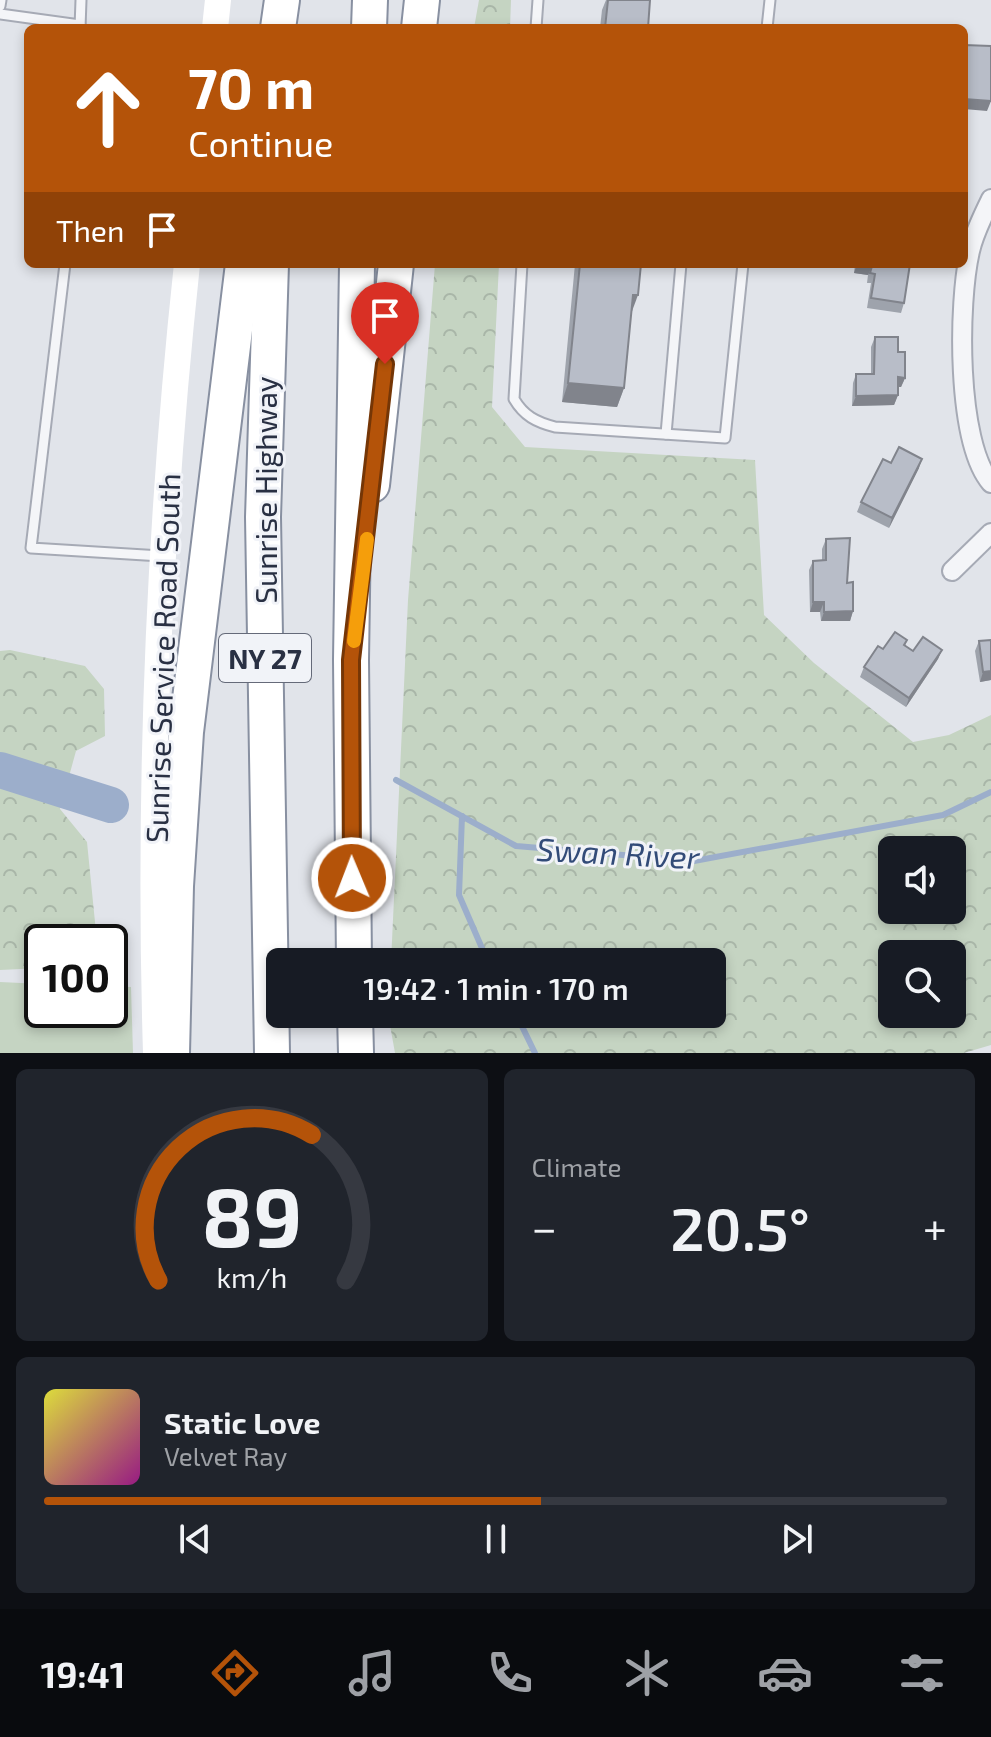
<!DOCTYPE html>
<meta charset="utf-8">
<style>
:root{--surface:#171b24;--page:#20242c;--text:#f1f3f6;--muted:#9ea1a6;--line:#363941;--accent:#b45309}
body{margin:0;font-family:"Exo 2",sans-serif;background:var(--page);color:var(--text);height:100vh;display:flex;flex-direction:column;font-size:30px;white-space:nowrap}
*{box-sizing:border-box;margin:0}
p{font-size:26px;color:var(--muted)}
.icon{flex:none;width:44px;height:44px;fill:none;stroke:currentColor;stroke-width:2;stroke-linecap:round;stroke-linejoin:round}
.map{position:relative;height:1053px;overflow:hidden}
.drawer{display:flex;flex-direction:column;gap:16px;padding:16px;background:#0d0f14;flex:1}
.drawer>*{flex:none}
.guide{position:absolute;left:24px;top:24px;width:944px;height:244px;border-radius:12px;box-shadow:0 4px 12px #0003;background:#b45309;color:#fff;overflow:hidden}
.tools{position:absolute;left:878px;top:836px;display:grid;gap:16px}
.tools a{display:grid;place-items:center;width:88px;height:88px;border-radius:12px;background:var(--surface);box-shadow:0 4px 12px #0003;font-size:40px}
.speed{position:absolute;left:24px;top:924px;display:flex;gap:16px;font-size:40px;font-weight:700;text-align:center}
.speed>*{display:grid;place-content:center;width:104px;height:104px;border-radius:50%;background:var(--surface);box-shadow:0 4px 12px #0003;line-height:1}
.speed .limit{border:4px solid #111;border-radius:12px;background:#fff;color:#111}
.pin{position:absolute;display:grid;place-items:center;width:68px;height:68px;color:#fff;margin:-82px -34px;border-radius:50% 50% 50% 0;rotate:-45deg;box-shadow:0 0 8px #0007}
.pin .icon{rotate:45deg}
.me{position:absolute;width:88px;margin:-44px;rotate:359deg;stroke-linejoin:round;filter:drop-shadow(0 0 6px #0008)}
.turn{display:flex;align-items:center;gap:28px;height:168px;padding:0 32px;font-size:36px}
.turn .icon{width:104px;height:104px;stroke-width:2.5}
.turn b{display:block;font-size:56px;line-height:68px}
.then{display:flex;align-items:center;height:76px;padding:0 32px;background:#0003;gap:16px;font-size:30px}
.big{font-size:60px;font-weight:600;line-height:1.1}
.drawer .card{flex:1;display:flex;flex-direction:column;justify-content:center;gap:12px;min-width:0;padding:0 28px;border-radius:12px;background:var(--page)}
.drawer .dial{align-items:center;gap:0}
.dial svg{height:208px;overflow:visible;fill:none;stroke:var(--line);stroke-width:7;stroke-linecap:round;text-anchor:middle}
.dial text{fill:var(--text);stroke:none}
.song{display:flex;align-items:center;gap:24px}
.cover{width:96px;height:96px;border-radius:12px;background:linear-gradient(135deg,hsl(60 70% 55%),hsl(310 70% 35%))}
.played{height:8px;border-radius:4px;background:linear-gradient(90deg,var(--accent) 55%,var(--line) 55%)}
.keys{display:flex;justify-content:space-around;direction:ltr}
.heat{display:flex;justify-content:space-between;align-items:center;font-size:44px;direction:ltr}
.drawer .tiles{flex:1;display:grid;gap:16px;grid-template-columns:1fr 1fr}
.card:last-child{grid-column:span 2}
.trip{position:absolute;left:266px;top:948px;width:460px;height:80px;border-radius:12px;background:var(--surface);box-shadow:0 4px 12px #0003;font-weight:600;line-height:80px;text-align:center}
.dock{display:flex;height:128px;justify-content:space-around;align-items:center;background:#090b0e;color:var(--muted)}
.dock .icon{width:56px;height:56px}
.dock .on{color:var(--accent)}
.dock b{font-size:36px;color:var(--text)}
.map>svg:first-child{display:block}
.forest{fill:url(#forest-crowns);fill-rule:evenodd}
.park{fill:#c5d4c2}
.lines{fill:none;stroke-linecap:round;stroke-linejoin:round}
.stream{stroke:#9caecb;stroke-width:6}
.river{stroke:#9caecb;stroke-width:36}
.service-casing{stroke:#a6aab5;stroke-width:13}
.minor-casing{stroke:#a6aab5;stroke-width:22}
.motorway-casing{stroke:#8890a1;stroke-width:38}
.service{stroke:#f4f5f8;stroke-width:9}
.minor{stroke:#f4f5f8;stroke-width:18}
.secondary{stroke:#fff;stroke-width:26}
.motorway{stroke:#fff;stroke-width:34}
.wall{fill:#9ea3ac}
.shaded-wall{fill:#81848c}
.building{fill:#b8bdc8;stroke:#81848c;stroke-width:2}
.route-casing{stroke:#753606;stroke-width:20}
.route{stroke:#b45309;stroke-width:14}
.slow{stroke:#f59e0b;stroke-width:14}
.labels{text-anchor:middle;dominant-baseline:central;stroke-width:6;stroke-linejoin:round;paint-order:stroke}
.shield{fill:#f1f3f8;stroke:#656a79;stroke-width:2}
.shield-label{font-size:28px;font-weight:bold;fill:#293043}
.street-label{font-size:30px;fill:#293043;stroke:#f1f3f8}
.water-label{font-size:32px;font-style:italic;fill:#324b78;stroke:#f1f3f8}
</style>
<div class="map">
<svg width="991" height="1053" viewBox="0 0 991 1053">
<defs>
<pattern id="forest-crowns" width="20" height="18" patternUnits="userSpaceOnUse" patternTransform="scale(2)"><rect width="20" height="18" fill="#c5d4c2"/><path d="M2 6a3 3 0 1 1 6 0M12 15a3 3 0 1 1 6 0" fill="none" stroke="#a9b6a8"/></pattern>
</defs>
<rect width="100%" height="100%" fill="#e1e4ea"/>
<g class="forest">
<path d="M479,0H511L510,28H474Z"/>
<path d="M435,264H499L492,407L525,447L755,460L764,615L814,663L913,742L949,735L991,715V1045L964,1053H395L388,1014H712V962H391L408,600ZM892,850H952V910H892ZM892,954H952V1014H892Z"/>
<path d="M10,650L85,666L104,689L105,736L76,751L60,809L87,842L96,932L90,942H42V968L0,970V651Z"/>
</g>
<path class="park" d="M0,982L42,984V1010H110V986L131,987L133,1053H0Z"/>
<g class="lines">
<g class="stream">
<path d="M396,780L516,846L694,861L943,815L991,792"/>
<path d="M462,816L459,895L488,962"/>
<path d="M516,1014L535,1053"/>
</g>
<path class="river" d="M0,770L111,805"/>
<defs>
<g id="service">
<path d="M0,6L1,0"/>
<path d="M0,14L80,25"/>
<path d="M80,28L81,0"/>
<path d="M536,28L538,0"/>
<path d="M767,28L770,0"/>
<path d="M65,264L31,548L161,556"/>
<path d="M522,264L514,399C524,416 536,422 555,427L725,438L743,264"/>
<path d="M666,434L681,264"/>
</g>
<g id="minor">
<path d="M991,199C983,216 974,233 970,251C958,302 956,442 991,483"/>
<path d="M952,571L991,533"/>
</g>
<g id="motorway">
<path d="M278,28L282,0"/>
<path d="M369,28L370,0"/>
<path d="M419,28L422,0"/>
<path d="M271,264L263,517L272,1053"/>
<path d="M372,485L396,264"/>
<path d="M354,962L351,660L357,264"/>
<path d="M355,1014L356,1053"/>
<path d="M172,1053L176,886L186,732L243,264"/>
</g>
</defs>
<use href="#service" class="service-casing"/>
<use href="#minor" class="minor-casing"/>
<use href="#motorway" class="motorway-casing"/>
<use href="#service" class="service"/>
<use href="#minor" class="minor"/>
<g class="secondary">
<path d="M215,28L218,0"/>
<path d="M156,1053C148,791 159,525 187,264"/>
</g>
<use href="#motorway" class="motorway"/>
</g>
<g class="wall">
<path d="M606,0H650L648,28H600L602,10Z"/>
<path d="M575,264H641L631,314L624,388L617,407L562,402Z"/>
<path d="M855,264H910L904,303L901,313L867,308L871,283H867L868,275L854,273Z"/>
<path d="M875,337L898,352L905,378L901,387H898V395L894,405L852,406L853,383L856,374H871V347Z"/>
<path d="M891,463L919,468L889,528L857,512L861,502Z"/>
<path d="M826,539L847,583L853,611L850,621H821L820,612H810L809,570L813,561L822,560V549Z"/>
<path d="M907,640L905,646L913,651L942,650L938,659L906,707L860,677L864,667L883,649Z"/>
<path d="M979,641L991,680L980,682L975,651Z"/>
</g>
<g class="shaded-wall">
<path d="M964,99L991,101L987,111L964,109Z"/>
<path d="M857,264L872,266L868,275L854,273Z"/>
<path d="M633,295H638L631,314Z"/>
<path d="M898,377L905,378L901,387H895Z"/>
<path d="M568,383L624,388L617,407L562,402Z"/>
<path d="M898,395L894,405L852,406L856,396Z"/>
<path d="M922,459L919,468L889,528L892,518Z"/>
<path d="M813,602H824L820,612H810Z"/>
<path d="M853,611L850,621H821L824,612Z"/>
<path d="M942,650L938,659L906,707L909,698Z"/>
<path d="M991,671V680L980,682L983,672Z"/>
</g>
<g class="building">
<path d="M608,0H650L648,28H605Z"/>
<path d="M964,45L991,46V101L964,99Z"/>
<path d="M580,264H641L638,295H633L624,388L568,383Z"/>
<path d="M859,264H910L904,303L871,298L875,274L870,273L872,266Z"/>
<path d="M875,337H898V352H905V378L898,377V395L856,396V374H874Z"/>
<path d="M899,447L922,459L892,518L861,502L883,459L891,463Z"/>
<path d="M850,538L847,583L853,582V611L824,612V602H813V561L826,560V539Z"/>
<path d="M895,632L907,640L904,645L913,651L923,637L942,650L909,698L864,667L878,646L883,649Z"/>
<path d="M991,640V671L983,672L979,641Z"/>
</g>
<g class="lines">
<defs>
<path id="route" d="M352,878L351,660L385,364"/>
</defs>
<use href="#route" class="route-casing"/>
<use href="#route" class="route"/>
<path class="slow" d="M354,641L367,539"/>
</g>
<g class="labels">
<rect class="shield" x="219" y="634" width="92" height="48" rx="6"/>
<g class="shield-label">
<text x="265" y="658">NY 27</text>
</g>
<g class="street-label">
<text transform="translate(265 490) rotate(-90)">Sunrise Highway</text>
<text transform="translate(162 658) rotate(-88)">Sunrise Service Road South</text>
</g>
<g class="water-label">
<text transform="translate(618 852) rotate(3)">Swan River</text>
</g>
</g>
</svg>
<div class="tools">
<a><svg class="icon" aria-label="sound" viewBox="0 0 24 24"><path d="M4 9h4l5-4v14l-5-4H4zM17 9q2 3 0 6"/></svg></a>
<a><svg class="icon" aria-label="search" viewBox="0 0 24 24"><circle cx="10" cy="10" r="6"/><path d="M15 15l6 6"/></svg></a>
</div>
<div class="speed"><div class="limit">100</div></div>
<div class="pin" style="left:385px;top:364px;background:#d93025"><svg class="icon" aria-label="arrive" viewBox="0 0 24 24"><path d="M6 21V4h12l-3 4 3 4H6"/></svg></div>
<svg class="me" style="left:352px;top:878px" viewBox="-20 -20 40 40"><circle r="17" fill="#b45309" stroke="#fff" stroke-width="3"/><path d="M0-11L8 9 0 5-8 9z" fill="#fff"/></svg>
<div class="trip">19:42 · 1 min · 170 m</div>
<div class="guide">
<div class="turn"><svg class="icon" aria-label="ahead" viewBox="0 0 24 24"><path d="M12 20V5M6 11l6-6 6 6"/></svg><div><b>70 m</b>Continue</div></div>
<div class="then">Then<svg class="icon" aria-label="arrive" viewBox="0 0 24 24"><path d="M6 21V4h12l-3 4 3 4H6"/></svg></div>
</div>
</div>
<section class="drawer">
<div class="tiles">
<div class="card dial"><svg viewBox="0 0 100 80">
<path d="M14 69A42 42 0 1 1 86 69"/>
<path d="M14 69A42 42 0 0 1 73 13" stroke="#b45309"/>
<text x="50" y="56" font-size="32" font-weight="700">89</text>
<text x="50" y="72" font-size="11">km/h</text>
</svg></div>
<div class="card"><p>Climate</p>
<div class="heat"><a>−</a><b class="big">20.5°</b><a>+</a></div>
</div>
<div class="card">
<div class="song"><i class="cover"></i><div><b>Static Love</b><p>Velvet Ray</p></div></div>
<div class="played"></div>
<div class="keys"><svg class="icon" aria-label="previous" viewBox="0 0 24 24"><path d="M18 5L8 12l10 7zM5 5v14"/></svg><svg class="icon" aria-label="pause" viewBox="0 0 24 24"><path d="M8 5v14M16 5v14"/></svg><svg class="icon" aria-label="next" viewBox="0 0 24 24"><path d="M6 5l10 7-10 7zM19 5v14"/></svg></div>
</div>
</div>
</section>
<nav class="dock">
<b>19:41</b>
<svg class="icon on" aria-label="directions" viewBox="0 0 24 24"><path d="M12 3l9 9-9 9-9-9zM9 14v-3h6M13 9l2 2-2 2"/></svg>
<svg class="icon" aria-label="music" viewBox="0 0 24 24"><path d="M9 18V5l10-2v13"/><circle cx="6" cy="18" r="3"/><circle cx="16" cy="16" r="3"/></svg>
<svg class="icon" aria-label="phone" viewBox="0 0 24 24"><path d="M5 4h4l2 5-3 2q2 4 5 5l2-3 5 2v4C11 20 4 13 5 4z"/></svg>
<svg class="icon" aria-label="climate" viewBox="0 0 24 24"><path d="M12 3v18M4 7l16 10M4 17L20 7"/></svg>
<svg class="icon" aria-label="car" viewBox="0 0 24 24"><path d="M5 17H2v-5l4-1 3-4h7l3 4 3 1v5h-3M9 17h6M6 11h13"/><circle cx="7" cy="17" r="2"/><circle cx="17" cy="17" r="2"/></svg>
<svg class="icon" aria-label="filters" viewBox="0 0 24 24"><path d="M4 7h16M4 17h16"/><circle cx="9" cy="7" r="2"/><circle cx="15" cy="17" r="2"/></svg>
</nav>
